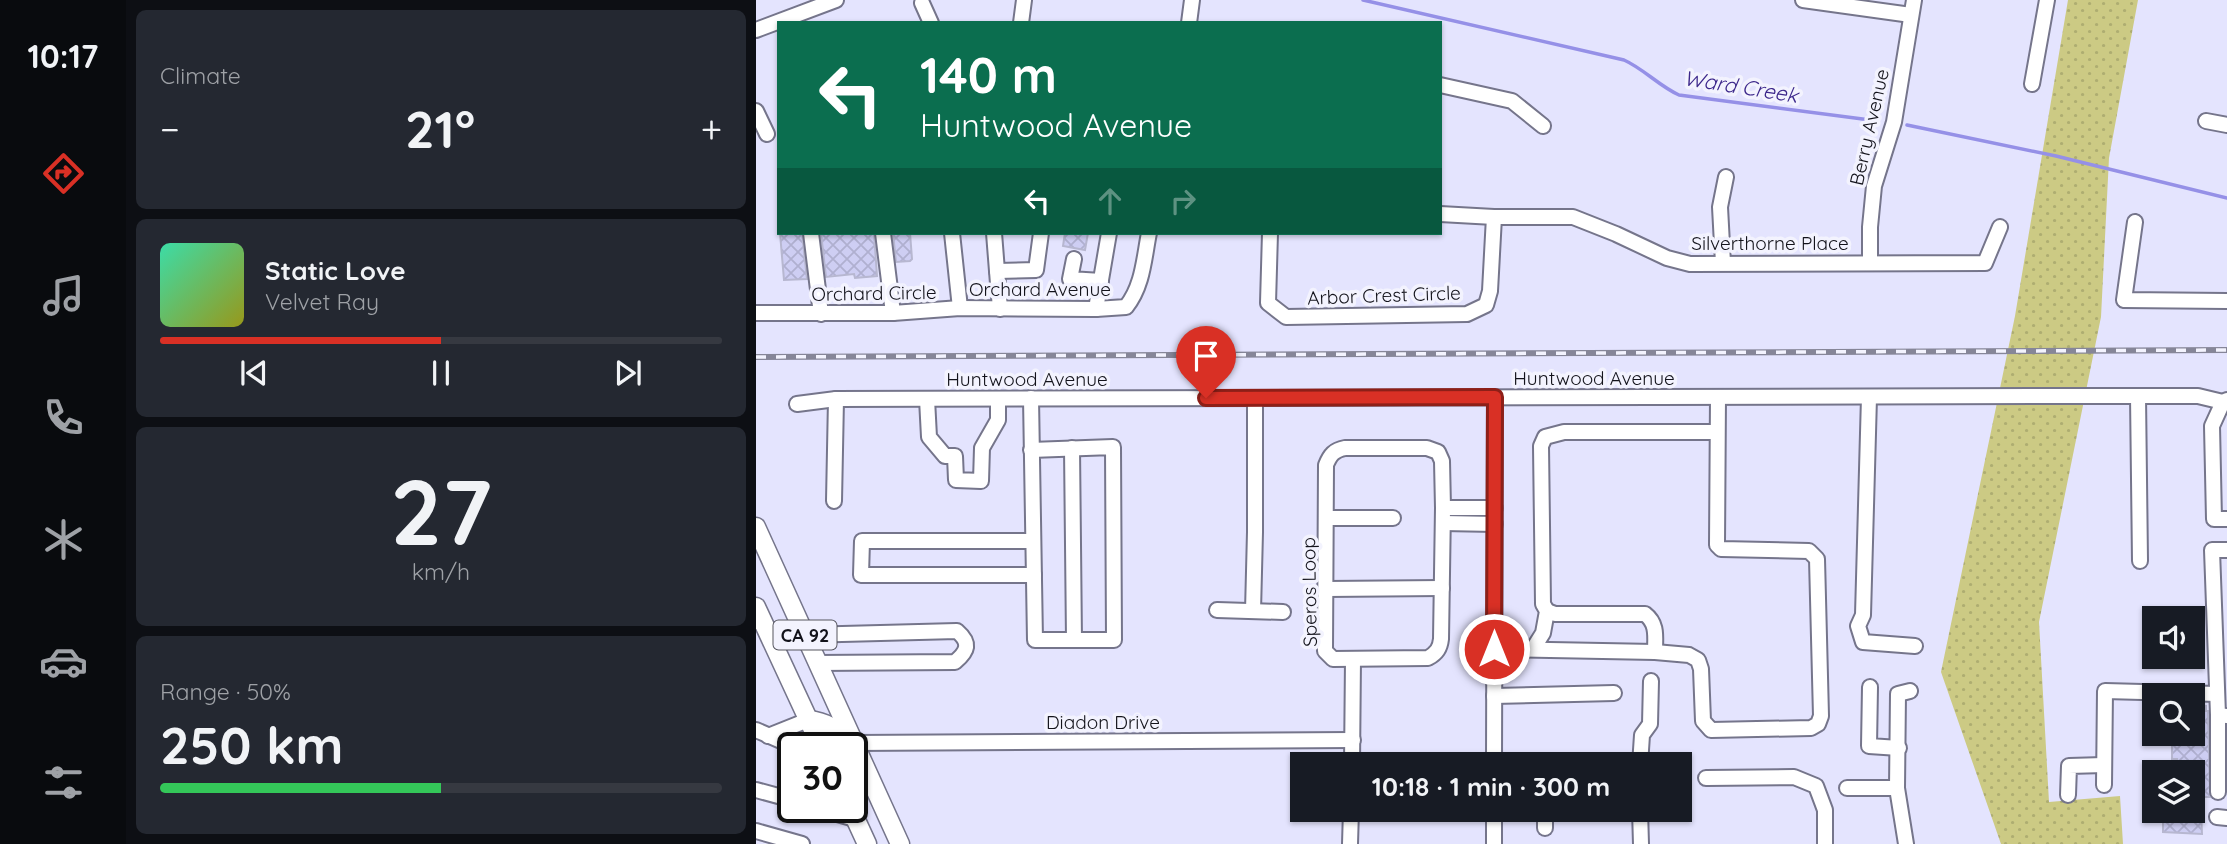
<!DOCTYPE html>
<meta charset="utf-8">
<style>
:root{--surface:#171b24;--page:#242831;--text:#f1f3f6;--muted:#9ea1a6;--line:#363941;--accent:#d93025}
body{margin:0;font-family:Quicksand,sans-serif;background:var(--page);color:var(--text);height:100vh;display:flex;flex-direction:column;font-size:26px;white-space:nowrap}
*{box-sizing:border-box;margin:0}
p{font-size:23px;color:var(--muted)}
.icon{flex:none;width:38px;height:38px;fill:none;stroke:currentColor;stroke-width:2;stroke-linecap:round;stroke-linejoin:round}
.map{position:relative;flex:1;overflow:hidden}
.details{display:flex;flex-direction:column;gap:10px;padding:10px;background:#0d0f14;width:630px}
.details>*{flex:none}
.hud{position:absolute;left:21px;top:21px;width:665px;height:214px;border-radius:0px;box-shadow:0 2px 5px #0004;background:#0b6e4f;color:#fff;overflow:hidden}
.fabs{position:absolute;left:1386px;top:606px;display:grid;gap:14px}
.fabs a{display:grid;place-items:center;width:63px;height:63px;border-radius:0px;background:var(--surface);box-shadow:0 2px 5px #0004;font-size:35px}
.speed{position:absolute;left:21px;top:732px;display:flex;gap:14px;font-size:35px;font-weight:700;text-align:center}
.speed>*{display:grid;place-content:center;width:91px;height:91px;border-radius:50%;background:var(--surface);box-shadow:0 2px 5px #0004;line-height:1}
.speed .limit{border:4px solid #111;border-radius:10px;background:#fff;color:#111}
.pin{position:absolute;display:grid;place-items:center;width:60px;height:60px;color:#fff;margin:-72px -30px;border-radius:50% 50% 50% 0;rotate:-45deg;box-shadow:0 0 7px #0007}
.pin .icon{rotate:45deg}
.me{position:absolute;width:77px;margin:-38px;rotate:0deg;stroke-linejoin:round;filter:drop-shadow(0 0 5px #0008)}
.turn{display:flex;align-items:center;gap:24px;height:147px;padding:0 28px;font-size:32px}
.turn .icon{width:91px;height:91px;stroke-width:2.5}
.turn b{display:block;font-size:49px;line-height:60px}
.lanes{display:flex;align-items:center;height:66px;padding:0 28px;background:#0003;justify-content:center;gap:35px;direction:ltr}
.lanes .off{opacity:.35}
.big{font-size:52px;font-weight:800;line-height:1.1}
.details .widget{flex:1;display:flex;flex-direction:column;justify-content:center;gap:10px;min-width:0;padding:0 24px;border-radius:10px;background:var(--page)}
.details .dial{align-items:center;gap:0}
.dial b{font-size:91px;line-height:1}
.song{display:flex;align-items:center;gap:21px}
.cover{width:84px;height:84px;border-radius:10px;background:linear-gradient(135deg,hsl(160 70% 55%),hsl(60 70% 35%))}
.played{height:7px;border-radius:4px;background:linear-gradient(90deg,var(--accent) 50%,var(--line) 50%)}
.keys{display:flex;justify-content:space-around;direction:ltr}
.heat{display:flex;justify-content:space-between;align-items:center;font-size:38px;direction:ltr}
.charge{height:10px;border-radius:5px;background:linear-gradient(90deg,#34c759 50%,var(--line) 0)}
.trip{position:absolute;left:534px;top:752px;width:402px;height:70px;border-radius:0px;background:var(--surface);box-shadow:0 2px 5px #0004;font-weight:800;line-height:70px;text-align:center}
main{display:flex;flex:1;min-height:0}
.tab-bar{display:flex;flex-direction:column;width:126px;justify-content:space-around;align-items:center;background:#090b0e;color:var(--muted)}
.tab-bar .icon{width:49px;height:49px}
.tab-bar .selected{color:var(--accent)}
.tab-bar b{font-size:32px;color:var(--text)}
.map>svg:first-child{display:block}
.park{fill:url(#park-dots)}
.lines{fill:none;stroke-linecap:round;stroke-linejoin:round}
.stream{stroke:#9590e7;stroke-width:3.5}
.building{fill:url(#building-cross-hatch);stroke:#b7b7d0;stroke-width:2}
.minor-casing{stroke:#75758b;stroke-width:18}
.major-casing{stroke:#75758b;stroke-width:21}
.minor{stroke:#fff;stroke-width:14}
.major{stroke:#fff;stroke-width:18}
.rail-casing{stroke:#868698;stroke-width:6}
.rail{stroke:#f3f3fe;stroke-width:3.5;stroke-dasharray:10;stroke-linecap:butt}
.route-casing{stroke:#8d1f18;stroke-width:18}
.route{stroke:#d93025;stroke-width:12}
.labels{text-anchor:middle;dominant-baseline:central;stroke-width:7;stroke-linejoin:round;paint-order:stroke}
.shield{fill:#f3f3fe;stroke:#56565f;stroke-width:2}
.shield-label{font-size:18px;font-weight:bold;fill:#13131b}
.street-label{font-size:19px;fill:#13131b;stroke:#f3f3fe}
.water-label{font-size:21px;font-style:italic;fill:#3c278b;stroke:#f3f3fe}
</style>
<main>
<nav class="tab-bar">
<b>10:17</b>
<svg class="icon selected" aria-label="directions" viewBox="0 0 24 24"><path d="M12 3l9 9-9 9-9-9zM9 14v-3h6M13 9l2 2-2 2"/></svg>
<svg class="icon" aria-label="music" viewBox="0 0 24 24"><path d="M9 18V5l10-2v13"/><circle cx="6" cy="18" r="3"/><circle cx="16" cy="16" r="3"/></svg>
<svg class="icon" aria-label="phone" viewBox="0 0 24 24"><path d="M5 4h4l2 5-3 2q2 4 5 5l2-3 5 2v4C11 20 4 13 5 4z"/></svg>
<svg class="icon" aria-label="climate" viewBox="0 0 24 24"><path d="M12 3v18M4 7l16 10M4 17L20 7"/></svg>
<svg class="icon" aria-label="car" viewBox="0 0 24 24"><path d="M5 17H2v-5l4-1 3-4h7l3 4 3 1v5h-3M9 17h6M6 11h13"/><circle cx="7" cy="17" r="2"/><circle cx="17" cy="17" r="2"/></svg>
<svg class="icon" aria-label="filters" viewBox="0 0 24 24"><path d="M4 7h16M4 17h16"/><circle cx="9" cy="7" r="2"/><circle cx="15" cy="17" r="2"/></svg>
</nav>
<section class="details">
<div class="widget"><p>Climate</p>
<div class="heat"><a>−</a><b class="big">21°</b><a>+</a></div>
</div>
<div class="widget">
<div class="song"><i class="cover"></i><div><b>Static Love</b><p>Velvet Ray</p></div></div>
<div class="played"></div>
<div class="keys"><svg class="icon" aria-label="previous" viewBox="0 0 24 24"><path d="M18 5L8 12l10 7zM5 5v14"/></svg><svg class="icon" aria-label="pause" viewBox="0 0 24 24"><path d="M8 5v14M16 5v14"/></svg><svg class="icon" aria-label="next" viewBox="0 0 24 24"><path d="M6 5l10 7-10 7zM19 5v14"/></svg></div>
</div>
<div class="widget dial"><b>27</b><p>km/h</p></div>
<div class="widget"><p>Range · 50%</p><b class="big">250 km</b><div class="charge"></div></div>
</section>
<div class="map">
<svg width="1471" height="844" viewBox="0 0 1471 844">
<defs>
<pattern id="park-dots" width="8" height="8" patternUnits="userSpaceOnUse" patternTransform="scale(1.75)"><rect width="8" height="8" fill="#ccca84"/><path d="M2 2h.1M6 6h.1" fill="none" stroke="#aead71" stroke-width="1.8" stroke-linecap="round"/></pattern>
<pattern id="building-cross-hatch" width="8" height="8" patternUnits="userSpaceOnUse" patternTransform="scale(1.75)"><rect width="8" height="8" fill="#cecef3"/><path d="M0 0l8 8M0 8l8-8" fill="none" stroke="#b0b0d0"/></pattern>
</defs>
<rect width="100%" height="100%" fill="#e4e4fe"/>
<path class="park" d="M1312,0H1382L1353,158L1345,317L1283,622L1293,802L1364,796L1367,844H1245L1185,672L1259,316Z"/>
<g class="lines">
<g class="stream">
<path d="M607,0L868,60C888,69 903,86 923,95L1122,121"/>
<path d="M1151,125L1300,156L1471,198"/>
</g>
</g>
<g class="building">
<path d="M24,233H46L51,279L28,280Z"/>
<path d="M65,233H118L121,276L99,278L98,274L70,277Z"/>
<path d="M137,233H154L156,259L154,261L140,262Z"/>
<path d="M309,233H332L329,250L307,246Z"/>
<path d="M1437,705L1450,706V711H1452L1454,797H1440V791H1437V772H1422L1421,759H1416V733H1437Z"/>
<path d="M1398,810H1445L1446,834L1407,832V821H1398Z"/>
</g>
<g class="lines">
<defs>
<g id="minor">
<path d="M1047,0L1155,15"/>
<path d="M166,3L175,23"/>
<path d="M265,23L268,0"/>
<path d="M433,23L436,0"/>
<path d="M0,30L80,0"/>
<path d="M1276,84L1291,0"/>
<path d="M684,85L756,101L787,126"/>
<path d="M0,111L11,134"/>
<path d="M1450,121L1471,125"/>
<path d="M684,214L738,217H817L860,234L911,258L934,264L1229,263L1244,227"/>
<path d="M1379,222L1368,300L1471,301"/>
<path d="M55,233L65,314"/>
<path d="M127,233L137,313"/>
<path d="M196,233L204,308"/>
<path d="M238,233L244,309"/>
<path d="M514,233L512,303L530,317L711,314L730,305L734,291L738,217"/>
<path d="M318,259L314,279L345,281"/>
<path d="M967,263L964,207L970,177"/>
<path d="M1114,263V227L1118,186L1138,122L1158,0"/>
<path d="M241,271L280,270L285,233"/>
<path d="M340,309L353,233"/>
<path d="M0,313H137L204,308L340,309L370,307C387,286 388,258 393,233"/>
<path d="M1382,396L1384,561"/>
<path d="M1113,397L1107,615L1102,626L1107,642L1159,646"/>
<path d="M275,398L279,640H358L357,447L275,450"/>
<path d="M171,399L173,437L189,456H199L200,480L225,481L226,448L242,420V399"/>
<path d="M1471,400L1467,402L1456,426L1458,519H1471"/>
<path d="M41,404L80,399L1283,396H1442L1467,402"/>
<path d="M316,448L318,640"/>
<path d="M589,448H671L682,452L686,461L687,508L685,639C684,648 681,653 672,658L577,659L569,651L570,465C574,455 578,450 589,448Z"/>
<path d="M78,501L80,399"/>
<path d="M687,508H739"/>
<path d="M571,518H637"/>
<path d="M687,523L739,524"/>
<path d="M277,541H106L105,575H278"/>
<path d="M1471,550H1456L1462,715L1471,716"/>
<path d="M570,589L686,588"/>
<path d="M461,610L527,612"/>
<path d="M497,611L499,532V398"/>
<path d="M791,611L799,614H889C902,624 899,637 899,652"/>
<path d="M48,635L201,631C215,643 212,651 199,662L61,663"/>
<path d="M739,649L899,652L933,655L942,660L945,669L947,721L955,730L1055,728L1062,724L1065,716L1061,559L1053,551L965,549L961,545L962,397"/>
<path d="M777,649L787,633L791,611L787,604L785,446L789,437L808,432H961"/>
<path d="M1114,687L1113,746L1143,748"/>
<path d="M738,696L858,693"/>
<path d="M1462,715V792"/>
<path d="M0,730L39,747"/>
<path d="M12,736L52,720"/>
<path d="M97,743L597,740"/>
<path d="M596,765L597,659"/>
<path d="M738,765L739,397"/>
<path d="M884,765L886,735L894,724L895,681"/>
<path d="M950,778L1038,777L1060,786L1069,810V844"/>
<path d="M1348,785L1349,691L1461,694"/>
<path d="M1091,788H1141L1150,844"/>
<path d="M1141,788L1142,694L1154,691"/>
<path d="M0,790L37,800"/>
<path d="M1312,795L1313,766L1348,765"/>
<path d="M57,807L99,819"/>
<path d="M789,810V828"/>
<path d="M884,810L885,844"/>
<path d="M1461,817L1471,818"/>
<path d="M0,831L46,844"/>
<path d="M594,844L595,810"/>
<path d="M738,844V810"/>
</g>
<g id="major">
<path d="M0,527L144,844"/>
<path d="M0,607L65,747"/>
<path d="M52,720C70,722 81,729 94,741"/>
<path d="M94,807L111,844"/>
</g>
</defs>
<use href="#minor" class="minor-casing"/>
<use href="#major" class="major-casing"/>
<use href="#minor" class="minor"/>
<use href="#major" class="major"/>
<defs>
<path id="rail" d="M0,357L1471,350"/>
</defs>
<use href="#rail" class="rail-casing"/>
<use href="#rail" class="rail"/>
</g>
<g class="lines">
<defs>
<path id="route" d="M450,398L739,397L738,649"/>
</defs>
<use href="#route" class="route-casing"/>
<use href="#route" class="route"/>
</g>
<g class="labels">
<rect class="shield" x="17.5" y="620.5" width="63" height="29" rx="5"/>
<g class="shield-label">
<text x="49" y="635">CA 92</text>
</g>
<g class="street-label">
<text transform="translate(1113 127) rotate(-77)">Berry Avenue</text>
<text x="1014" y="243">Silverthorne Place</text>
<text x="284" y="289">Orchard Avenue</text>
<text transform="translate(118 293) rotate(-1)">Orchard Circle</text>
<text transform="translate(628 295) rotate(-2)">Arbor Crest Circle</text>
<text x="838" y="378">Huntwood Avenue</text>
<text x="271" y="379">Huntwood Avenue</text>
<text transform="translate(553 592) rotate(-91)">Speros Loop</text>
<text x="347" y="722">Diadon Drive</text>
</g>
<g class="water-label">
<text transform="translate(985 86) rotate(9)">Ward Creek</text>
</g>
</g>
</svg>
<div class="fabs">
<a><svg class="icon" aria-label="sound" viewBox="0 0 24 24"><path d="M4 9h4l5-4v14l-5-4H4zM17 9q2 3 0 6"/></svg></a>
<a><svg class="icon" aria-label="search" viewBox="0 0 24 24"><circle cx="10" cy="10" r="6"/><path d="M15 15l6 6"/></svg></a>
<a><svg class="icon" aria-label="layers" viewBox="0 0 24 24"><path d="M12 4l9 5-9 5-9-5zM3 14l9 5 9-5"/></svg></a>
</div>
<div class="speed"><div class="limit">30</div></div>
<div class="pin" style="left:450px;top:398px;background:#d93025"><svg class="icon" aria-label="arrive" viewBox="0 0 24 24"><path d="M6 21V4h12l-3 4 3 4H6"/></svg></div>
<svg class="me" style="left:738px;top:649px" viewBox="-20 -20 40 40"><circle r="17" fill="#d93025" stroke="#fff" stroke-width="3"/><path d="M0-11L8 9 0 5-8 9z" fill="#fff"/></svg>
<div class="trip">10:18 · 1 min · 300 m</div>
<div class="hud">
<div class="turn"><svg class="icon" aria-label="left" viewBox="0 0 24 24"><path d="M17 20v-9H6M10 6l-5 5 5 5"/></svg><div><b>140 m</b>Huntwood Avenue</div></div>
<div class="lanes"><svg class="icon" aria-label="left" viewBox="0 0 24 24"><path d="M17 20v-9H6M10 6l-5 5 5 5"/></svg><svg class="icon off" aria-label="ahead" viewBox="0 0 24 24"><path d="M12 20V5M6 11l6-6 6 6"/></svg><svg class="icon off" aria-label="right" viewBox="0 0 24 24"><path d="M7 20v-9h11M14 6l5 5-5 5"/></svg></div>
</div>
</div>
</main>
